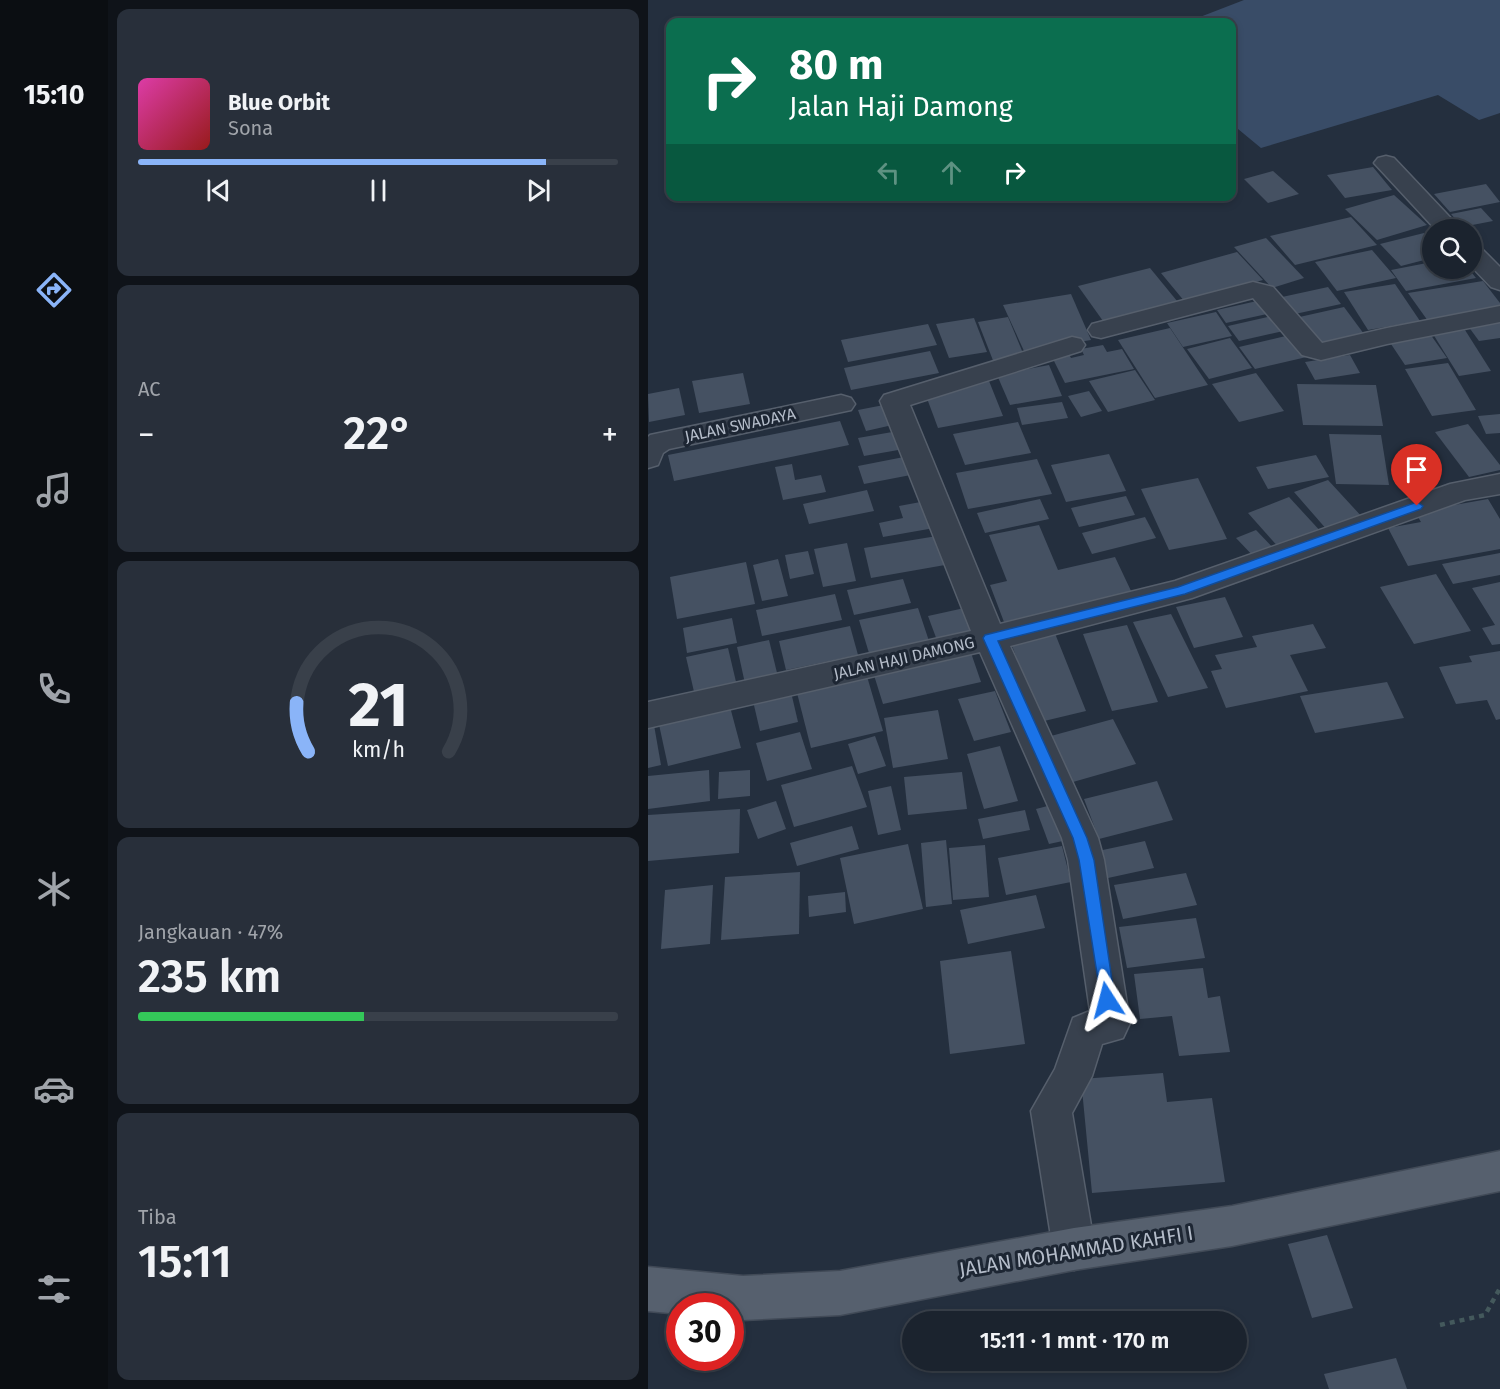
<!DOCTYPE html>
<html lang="id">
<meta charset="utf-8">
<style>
:root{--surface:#1b232e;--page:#282f3a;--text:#f1f3f6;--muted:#a0a4aa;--line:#39404a;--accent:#8ab4f8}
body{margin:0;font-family:"Fira Sans",sans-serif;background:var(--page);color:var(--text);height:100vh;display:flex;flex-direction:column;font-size:22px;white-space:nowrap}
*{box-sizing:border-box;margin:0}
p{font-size:20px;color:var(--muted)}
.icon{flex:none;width:33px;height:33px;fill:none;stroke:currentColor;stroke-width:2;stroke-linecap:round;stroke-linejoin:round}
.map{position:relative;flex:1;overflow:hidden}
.details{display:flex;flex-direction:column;gap:9px;padding:9px;background:#0f1319;width:540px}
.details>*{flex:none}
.banner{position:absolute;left:18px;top:18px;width:570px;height:183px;border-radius:12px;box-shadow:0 3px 9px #0003,0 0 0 2px var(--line);background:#0b6e4f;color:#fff;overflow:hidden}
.buttons{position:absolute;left:774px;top:219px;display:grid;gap:12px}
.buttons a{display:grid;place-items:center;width:60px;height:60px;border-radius:50%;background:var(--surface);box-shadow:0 3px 9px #0003,0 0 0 2px var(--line);font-size:30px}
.speed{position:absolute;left:18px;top:1293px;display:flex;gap:12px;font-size:30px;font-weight:700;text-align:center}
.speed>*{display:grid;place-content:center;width:78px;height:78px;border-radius:50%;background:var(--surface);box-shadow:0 3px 9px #0003,0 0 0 2px var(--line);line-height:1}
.speed .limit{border:9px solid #d22;background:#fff;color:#111}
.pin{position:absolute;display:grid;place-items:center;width:51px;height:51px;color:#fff;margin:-62px -26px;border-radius:50% 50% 50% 0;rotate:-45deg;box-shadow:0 0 6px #0007}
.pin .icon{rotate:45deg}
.me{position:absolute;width:66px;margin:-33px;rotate:351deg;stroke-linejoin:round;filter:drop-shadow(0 0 4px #0008)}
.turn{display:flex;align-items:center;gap:21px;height:126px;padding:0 24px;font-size:27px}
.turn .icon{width:78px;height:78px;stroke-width:2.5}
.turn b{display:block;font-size:42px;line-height:51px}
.lanes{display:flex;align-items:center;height:57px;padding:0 24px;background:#0003;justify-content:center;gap:30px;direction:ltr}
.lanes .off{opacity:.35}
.big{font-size:45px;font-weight:600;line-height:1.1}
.details .widget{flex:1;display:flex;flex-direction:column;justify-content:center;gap:9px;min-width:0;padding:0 21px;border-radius:12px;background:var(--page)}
.details .dial{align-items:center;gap:0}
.dial svg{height:156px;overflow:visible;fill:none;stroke:var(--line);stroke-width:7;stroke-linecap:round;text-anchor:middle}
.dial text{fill:var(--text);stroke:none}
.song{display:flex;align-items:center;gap:18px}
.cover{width:72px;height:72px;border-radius:9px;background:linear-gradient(135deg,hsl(320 70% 55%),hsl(0 70% 35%))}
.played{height:6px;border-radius:3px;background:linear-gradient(90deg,var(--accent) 85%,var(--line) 85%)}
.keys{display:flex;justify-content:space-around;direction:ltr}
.heat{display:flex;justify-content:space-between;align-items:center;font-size:33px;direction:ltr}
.charge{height:9px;border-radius:4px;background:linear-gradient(90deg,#34c759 47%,var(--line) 0)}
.trip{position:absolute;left:254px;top:1311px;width:345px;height:60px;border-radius:30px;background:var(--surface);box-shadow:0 3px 9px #0003,0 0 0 2px var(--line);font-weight:600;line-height:60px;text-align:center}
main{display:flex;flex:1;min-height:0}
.tab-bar{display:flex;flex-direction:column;width:108px;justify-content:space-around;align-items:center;background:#0b0e12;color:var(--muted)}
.tab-bar .icon{width:42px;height:42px}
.tab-bar .selected{color:var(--accent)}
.tab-bar b{font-size:27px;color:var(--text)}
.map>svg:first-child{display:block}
.water{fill:#394c67}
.building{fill:#455162}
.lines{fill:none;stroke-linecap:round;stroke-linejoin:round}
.minor-casing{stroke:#565f6c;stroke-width:3}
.major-casing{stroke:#414a57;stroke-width:3}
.path{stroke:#44595c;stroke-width:4.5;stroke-dasharray:5 5;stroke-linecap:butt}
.minor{fill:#38414e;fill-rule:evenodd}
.major{fill:#56606e;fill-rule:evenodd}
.route{fill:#1a73e8;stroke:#114b97;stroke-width:1.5}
.labels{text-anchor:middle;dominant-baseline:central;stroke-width:6;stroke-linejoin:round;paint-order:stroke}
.street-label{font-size:16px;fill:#b4bcc9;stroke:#1d2633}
.near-street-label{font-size:20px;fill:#b4bcc9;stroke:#1d2633}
</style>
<main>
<nav class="tab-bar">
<b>15:10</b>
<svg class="icon selected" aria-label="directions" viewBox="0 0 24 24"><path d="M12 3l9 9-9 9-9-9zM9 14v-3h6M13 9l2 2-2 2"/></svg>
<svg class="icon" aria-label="music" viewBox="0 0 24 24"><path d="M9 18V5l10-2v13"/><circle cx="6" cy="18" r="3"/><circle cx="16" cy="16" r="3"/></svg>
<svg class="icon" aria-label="phone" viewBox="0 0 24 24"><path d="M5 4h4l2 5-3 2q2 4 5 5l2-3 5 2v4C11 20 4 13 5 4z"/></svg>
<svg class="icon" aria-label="climate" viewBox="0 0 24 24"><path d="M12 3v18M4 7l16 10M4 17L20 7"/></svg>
<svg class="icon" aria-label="car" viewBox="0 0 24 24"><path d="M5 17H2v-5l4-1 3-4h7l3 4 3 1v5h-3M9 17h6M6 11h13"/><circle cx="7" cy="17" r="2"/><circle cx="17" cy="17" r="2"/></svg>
<svg class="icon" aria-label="filters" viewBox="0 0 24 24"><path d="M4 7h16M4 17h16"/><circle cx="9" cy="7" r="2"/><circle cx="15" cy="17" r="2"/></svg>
</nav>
<section class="details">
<div class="widget">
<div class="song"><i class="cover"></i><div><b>Blue Orbit</b><p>Sona</p></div></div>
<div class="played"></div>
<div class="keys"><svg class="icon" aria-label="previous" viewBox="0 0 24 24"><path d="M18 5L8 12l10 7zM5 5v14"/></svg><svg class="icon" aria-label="pause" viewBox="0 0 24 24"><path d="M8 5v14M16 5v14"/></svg><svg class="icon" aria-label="next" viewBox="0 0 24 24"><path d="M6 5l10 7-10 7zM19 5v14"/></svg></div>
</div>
<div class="widget"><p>AC</p>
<div class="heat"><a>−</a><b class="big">22°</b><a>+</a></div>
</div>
<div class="widget dial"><svg viewBox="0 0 100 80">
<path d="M14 69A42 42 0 1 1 86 69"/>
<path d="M14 69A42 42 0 0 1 8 44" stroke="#8ab4f8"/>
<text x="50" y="56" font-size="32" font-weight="700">21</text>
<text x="50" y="72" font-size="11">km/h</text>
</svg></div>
<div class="widget"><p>Jangkauan · 47%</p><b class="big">235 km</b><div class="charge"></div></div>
<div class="widget"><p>Tiba</p><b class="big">15:11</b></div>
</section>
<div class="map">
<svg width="852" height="1389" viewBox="0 0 852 1389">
<rect width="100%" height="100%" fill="#242f3e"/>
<path class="water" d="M596,0H852V113L831,120L790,95L613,148L584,124V22H539Z"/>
<g class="building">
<path d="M725,167L744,190L697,198L679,175Z"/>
<path d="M625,171L651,194L620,203L596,179Z"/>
<path d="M838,184L852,202L802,212L786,194Z"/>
<path d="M746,195L779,225L729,240L697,209Z"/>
<path d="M833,208L845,221L814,227L803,214Z"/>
<path d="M703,217L729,245L647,265L622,236Z"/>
<path d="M776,233L784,242V258L753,266L732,244Z"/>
<path d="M618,238L656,278L624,288L586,247Z"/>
<path d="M724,250L748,278L689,291L667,262Z"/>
<path d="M589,252L615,280L537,302L513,273Z"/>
<path d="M784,262V268H820L828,278L758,291L743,270Z"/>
<path d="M502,268L529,301L455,321L430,286Z"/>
<path d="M835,281L852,303V309L780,321L760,293Z"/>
<path d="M747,284L772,321L720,330L696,292Z"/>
<path d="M680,287L693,304L647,314L634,297Z"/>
<path d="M423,294L443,340L376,351L355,305Z"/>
<path d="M609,301L619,314L578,323L569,310Z"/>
<path d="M696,307L716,334L666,345L647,318Z"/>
<path d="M568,312L584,336L535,347L519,323Z"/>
<path d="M629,315L640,330L591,341L580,326Z"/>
<path d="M360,317L377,358L346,363L330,322Z"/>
<path d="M326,318L339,352L301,358L288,324Z"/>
<path d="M852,321V338L831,341L820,326Z"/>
<path d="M280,324L289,345L200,362L193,340Z"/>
<path d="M522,328L560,385L507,398L470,340Z"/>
<path d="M817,330L843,371L811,376L785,334Z"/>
<path d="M780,331L799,358L757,365L739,338Z"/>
<path d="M646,334L663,356L607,369L591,347Z"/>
<path d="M582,338L604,368L561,379L539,349Z"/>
<path d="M455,345L459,352L474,349L486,369L417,383L404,357L421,354L423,358L436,355L433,349Z"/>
<path d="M282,351L291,373L203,390L196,368Z"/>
<path d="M702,355L712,373L667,380L657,362Z"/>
<path d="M800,363L828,410L784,416L757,369Z"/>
<path d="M401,365L414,396L362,405L349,375Z"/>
<path d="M487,370L507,400L460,412L441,381Z"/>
<path d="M95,373L102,404L51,413L44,381Z"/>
<path d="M608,373L636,411L591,422L564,384Z"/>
<path d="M341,381L355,416L290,428L277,393Z"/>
<path d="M649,384L728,385L735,426L655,425Z"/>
<path d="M31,388L37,415L1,422L0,394Z"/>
<path d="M441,391L454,411L433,417L420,396Z"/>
<path d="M414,402L420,418L374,425L369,408Z"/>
<path d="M241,404L249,424L218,431L210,410Z"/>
<path d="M852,414V433L838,434L830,416Z"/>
<path d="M192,421L201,445L26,481L20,455Z"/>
<path d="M370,422L383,453L317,465L305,434Z"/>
<path d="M820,424L852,465V470L821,477L787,432Z"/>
<path d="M250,431L256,449L216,456L210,438Z"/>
<path d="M681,434L733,435L741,485L688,484Z"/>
<path d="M461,454L478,491L418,502L403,465Z"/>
<path d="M668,455L681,477L620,489L608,467Z"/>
<path d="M261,456L268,474L216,484L210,466Z"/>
<path d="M389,459L404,494L320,509L308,473Z"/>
<path d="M144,464L147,480L173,475L178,492L135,500L127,467Z"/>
<path d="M550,478L579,539L521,550L493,489Z"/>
<path d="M680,480L715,518L680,531L646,492Z"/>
<path d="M219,490L226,511L161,524L155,504Z"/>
<path d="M478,496L487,515L431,527L423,508Z"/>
<path d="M641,497L675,534L633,550L600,513Z"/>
<path d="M392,499L401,519L337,533L329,513Z"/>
<path d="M840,499L852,519V549L760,566L740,528L773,522L767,512Z"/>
<path d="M278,501L292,527L235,537L231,523L255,518L251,506Z"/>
<path d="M497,517L508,538L444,554L434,533Z"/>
<path d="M391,525L410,570L467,557L484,593L356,622L342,585L359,581L341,535Z"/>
<path d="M608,530L627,550L608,559L588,538Z"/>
<path d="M289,536L297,565L223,578L216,548Z"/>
<path d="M199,543L208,581L175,587L166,549Z"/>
<path d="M160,551L166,574L142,579L137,555Z"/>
<path d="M852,553V575L805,584L794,564Z"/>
<path d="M130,559L140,596L114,601L105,565Z"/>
<path d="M98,562L107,604L29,619L22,577Z"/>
<path d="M788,574L823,631L766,644L732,587Z"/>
<path d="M255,579L263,603L206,615L199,590Z"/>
<path d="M852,582V644L844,645L834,628L847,625L824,588Z"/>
<path d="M187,594L194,620L114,636L108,610Z"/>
<path d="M577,597L595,637L546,648L528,607Z"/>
<path d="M321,607L332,633L290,643L280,616Z"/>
<path d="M270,608L284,650L224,663L211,620Z"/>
<path d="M523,614L560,688L520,697L485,622Z"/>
<path d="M84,618L89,643L39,653L35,628Z"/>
<path d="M665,624L678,648L642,655L660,691L578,708L563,671L574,669L567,655L609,647L604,636Z"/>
<path d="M479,625L510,702L464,711L435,634Z"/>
<path d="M202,626L210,655L138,670L131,641Z"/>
<path d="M406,631L438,711L392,722L362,640Z"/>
<path d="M121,640L131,681L98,688L89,647Z"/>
<path d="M80,648L89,686L47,696L38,657Z"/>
<path d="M322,650L333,682L235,704L225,672Z"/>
<path d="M852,651V719L848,720L839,700L808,704L791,667L824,662L821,656Z"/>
<path d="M218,673L235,731L163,748L148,689Z"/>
<path d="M739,682L756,718L667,733L652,696Z"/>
<path d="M347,691L363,732L326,741L310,699Z"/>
<path d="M143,692L150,722L112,731L105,701Z"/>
<path d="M81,703L93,748L20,766L10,720Z"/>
<path d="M290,710L300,759L245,768L236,718Z"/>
<path d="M465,719L488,764L425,782L403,736Z"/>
<path d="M6,725L13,765L0,768V726Z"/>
<path d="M152,732L164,769L119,781L108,743Z"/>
<path d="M227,736L238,766L210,774L200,744Z"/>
<path d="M352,746L370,801L336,809L319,754Z"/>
<path d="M204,766L219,807L146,827L133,785Z"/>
<path d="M61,770L62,801L0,809V776Z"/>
<path d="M102,770V796L70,799L71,772Z"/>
<path d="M314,772L319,809L260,815L256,777Z"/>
<path d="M509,781L525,820L451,839L436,799Z"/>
<path d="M243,786L253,830L230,835L220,791Z"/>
<path d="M128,801L138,829L110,839L99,810Z"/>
<path d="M411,803L424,839L401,844L388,809Z"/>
<path d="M92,809L91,853L0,861V815Z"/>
<path d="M377,810L382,830L335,839L330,819Z"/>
<path d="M204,826L211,849L149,866L142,843Z"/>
<path d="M298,840L304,904L278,907L273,843Z"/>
<path d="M497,841L506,868L460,878L450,851Z"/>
<path d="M260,844L275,909L206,924L192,858Z"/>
<path d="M337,845L341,897L305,900L301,848Z"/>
<path d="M414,846L423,882L358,895L350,858Z"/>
<path d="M152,872L151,934L73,940L77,877Z"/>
<path d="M538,873L549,905L475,919L466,885Z"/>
<path d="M65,885L62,944L13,949L17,890Z"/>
<path d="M197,892L198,912L161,917L160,896Z"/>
<path d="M388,895L397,928L320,944L312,910Z"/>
<path d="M548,918L557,958L479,968L471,927Z"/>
<path d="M363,951L377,1044L302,1054L292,961Z"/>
<path d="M555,968L560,998L572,996L582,1052L531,1056L524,1016L492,1019L486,974Z"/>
<path d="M515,1073L519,1102L564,1098L577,1182L444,1193L433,1079Z"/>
<path d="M679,1235L705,1308L664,1318L640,1244Z"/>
<path d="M748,1358L759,1389H681L676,1374Z"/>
</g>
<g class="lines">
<defs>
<g id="minor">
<path d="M738,156L746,158L814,230H788L726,163L730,158Z"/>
<path d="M824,245L833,248L852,267V290L843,287L824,267Z"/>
<path d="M605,282L625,287L674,343L739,328L852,306V322L739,344L673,360L654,355L605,298L453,338L444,336L440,330L444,324Z"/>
<path d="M424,337L433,339L437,345L433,351L262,405L352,624L527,581L802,484L852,474V494L817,500L544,598L362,646L450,838L456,860L482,1023L475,1038L454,1044L444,1076L424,1113L447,1249L441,1264L426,1270L411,1264L405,1249L383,1111L407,1069L425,1018L442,1011L420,860L414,838L332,652L0,728V702L323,631L232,401L236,395Z"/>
<path d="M193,395L203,398L207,404L203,410L21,449L15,453L10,465L0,468V437L2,435Z"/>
</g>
<path id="major" d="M852,1151V1191L584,1246L426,1270L192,1315L95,1320L82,1319V1306H32V1314L0,1311V1267L95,1276L192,1271L426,1228L584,1206Z"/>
</defs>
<use href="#minor" class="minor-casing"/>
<use href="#major" class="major-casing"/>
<path class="path" d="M792,1325L837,1315L852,1288"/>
<use href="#minor" class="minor"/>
<use href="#major" class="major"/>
</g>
<path class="route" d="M769,502L775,506L773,509L537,594L350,641L439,838L446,860L467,1000L465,1005L459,1007L454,1005L431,860L425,838L335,638L337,635L530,587Z"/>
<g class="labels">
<g class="street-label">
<text transform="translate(92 425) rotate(-12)">JALAN SWADAYA</text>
<text transform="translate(256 658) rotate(-13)">JALAN HAJI DAMONG</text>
</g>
<g class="near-street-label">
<text transform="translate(428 1251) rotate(-9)">JALAN MOHAMMAD KAHFI I</text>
</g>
</g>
</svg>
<div class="buttons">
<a><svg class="icon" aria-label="search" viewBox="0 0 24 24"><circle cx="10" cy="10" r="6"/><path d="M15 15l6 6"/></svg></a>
</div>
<div class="speed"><div class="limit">30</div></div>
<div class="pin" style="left:769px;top:506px;background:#d93025"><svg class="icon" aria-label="arrive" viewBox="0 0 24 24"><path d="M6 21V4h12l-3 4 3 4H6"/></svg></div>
<svg class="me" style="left:459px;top:1000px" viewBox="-20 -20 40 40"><path d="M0-17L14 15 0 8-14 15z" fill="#1a73e8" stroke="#fff" stroke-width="4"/></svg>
<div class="trip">15:11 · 1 mnt · 170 m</div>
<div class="banner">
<div class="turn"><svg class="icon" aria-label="right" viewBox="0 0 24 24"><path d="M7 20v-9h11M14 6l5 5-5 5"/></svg><div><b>80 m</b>Jalan Haji Damong</div></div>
<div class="lanes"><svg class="icon off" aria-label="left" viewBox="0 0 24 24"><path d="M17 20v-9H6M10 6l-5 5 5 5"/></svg><svg class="icon off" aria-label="ahead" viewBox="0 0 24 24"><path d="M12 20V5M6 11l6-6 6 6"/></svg><svg class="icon" aria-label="right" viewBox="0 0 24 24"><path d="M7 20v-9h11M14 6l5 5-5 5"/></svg></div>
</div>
</div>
</main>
